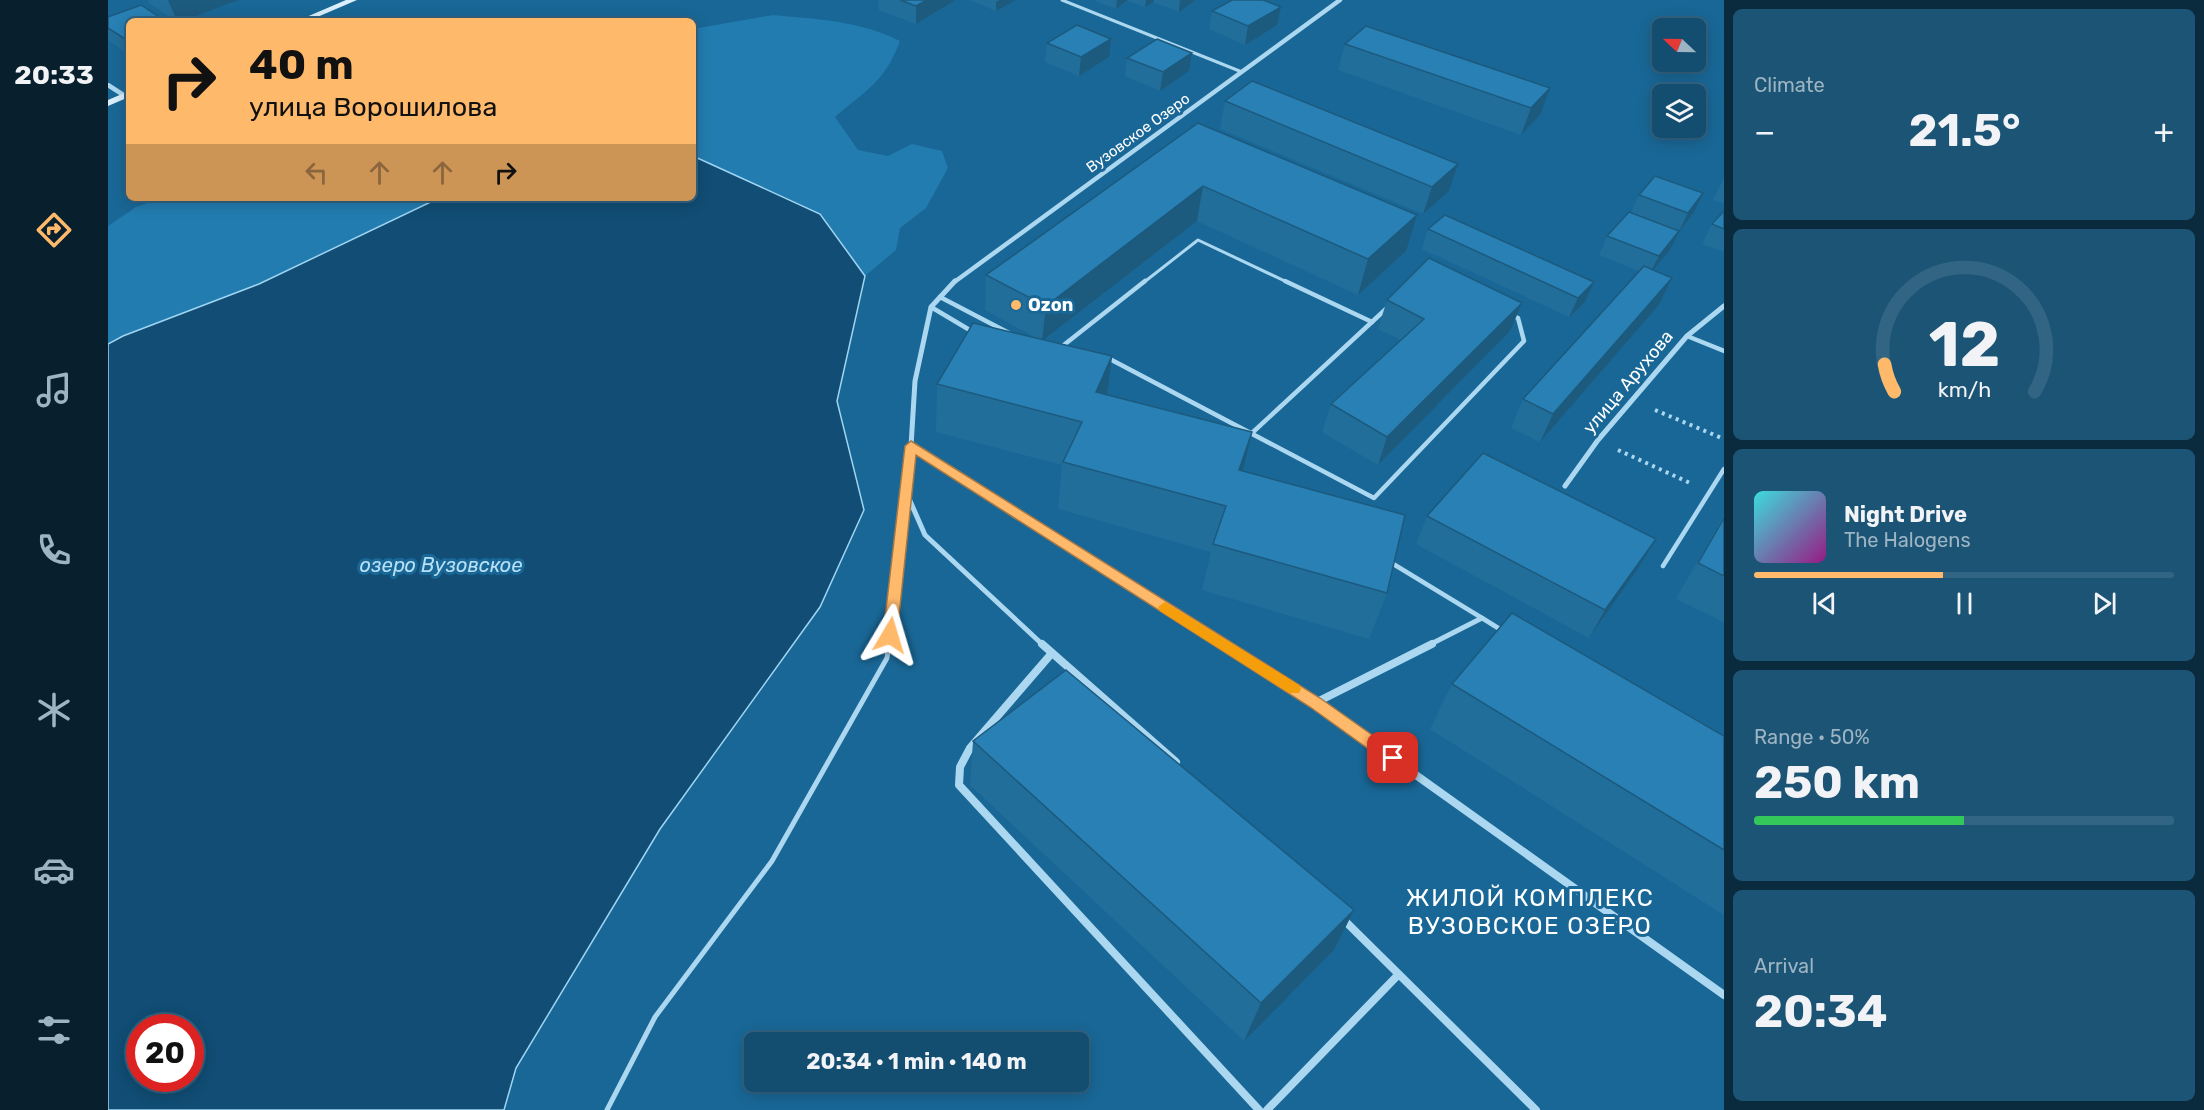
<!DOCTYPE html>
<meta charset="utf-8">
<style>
:root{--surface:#134d70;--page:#1c5475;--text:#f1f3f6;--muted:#9db4c3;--line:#326483;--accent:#ffb96b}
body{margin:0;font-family:Rubik,sans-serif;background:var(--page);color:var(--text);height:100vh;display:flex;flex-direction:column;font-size:22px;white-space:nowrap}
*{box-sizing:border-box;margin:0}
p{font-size:20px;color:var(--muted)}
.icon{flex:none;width:33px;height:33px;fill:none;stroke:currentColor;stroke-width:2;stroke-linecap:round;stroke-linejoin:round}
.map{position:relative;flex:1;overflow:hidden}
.sheet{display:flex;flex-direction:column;gap:9px;padding:9px;background:#0a2a3e;width:480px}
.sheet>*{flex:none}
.guide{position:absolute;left:18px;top:18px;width:570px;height:183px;border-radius:9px;box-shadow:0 3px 15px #0003,0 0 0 2px var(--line);background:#ffb96b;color:#111;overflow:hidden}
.needle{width:39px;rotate:292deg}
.buttons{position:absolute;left:1544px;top:18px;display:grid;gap:12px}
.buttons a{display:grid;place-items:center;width:54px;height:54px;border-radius:9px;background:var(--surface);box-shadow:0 3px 15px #0003,0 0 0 2px var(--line);font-size:30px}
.speed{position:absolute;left:18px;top:1014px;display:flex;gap:12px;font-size:30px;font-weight:700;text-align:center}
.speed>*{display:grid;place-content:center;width:78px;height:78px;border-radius:50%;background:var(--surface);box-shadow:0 3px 15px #0003,0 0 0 2px var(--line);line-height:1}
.speed .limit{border:9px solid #d22;background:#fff;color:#111}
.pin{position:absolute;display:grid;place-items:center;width:51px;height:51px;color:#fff;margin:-26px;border-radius:12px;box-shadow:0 3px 9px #0006}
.me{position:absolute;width:66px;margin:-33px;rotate:7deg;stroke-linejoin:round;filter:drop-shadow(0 0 4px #0008)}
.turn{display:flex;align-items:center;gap:21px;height:126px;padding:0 24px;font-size:27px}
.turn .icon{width:78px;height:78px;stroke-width:2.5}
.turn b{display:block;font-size:42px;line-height:51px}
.lanes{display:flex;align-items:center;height:57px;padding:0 24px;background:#0003;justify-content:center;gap:30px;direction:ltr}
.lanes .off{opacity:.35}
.big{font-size:45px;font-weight:700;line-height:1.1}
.sheet .tile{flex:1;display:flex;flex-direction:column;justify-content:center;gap:9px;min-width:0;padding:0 21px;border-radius:9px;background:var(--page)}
.sheet .dial{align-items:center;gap:0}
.dial svg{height:156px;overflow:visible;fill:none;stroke:var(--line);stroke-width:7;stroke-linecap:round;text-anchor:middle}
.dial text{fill:var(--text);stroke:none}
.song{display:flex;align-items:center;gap:18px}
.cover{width:72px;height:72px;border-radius:9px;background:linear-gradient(135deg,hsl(180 70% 55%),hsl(310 70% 35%))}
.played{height:6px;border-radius:3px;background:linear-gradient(90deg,var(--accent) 45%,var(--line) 45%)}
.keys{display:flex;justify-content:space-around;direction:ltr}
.heat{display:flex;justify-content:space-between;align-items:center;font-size:33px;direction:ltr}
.charge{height:9px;border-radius:4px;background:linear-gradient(90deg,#34c759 50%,var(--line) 0)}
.trip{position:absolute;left:636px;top:1032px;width:345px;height:60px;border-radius:9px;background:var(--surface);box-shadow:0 3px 15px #0003,0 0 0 2px var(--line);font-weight:700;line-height:60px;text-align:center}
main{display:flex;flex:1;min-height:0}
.dock{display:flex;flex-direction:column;width:108px;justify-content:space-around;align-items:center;background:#081f2d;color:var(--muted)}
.dock .icon{width:42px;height:42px}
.dock .selected{color:var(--accent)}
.dock b{font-size:27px;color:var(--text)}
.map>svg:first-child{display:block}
.green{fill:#227caf}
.water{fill:#114d74;stroke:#9fd5f2;stroke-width:1.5;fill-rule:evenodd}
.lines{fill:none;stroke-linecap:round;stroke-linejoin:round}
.path{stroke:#acd7f0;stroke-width:4;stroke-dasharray:3 4.5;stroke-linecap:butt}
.service-far2{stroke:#acd7f0;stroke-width:3}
.service-far1{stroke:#acd7f0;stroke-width:4.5}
.service{stroke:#acd7f0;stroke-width:5}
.minor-far2{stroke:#acd7f0;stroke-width:4.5}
.minor-far1{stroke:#acd7f0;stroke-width:5}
.minor{stroke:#acd7f0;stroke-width:8}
.secondary{fill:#daeffb;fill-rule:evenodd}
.wall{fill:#226e9b}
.shaded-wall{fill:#1c5a7e}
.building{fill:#2880b4;stroke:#1c5a7e;stroke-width:1.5}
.route{fill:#ffb96b;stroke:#a67846;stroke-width:1.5}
.slow{fill:#f59e0b}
.poi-dot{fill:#ffb96b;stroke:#196796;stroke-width:2}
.labels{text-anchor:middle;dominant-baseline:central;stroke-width:6;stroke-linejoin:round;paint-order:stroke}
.far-street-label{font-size:15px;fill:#fff;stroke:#196796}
.poi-label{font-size:18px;font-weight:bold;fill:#fff;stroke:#196796;text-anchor:start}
.street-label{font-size:18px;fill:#fff;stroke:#196796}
.water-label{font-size:20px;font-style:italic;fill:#b8e0f7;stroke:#196796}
.near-neighbourhood-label{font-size:24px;letter-spacing:1.5px;fill:#fff;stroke:#196796}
</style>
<main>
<nav class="dock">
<b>20:33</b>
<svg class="icon selected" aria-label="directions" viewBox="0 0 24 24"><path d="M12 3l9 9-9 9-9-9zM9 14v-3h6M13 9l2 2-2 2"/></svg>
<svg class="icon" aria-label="music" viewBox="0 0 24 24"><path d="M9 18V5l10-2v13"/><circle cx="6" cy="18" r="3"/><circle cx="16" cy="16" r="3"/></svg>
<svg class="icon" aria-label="phone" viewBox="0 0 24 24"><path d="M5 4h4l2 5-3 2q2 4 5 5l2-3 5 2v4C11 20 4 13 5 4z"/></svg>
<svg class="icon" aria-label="climate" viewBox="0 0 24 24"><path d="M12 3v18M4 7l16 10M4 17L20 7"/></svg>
<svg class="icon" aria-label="car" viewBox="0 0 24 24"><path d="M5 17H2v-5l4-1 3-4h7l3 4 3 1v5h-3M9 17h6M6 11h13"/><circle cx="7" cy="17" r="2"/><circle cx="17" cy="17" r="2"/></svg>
<svg class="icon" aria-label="filters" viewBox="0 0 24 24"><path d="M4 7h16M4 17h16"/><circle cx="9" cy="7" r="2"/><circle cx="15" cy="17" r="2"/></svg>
</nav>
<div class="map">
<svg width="1616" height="1110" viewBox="0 0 1616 1110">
<rect width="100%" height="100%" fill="#196796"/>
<g class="green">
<path d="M665,15C708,19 753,21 792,41C777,82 757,91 727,117L750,150L780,156L804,144L834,151L840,168L818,208L792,228L788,250L757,276L712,214L585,156V29Z"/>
<path d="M53,198H331L151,284L15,336L0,344V226L28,207Z"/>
</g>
<path class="water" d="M585,156L712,214L757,276L729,401L756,510L712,607L552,829L408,1068L396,1110H0V344L15,336L151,284L331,198H585ZM32,1028H82V1078H32Z"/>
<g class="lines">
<g class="path">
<path d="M1547,410L1616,439"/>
<path d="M1510,450L1582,483"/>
</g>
<g class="service-far2">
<path d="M954,0L1134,72"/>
<path d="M1035,283L1090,240L1181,283"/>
</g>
<g class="service-far1">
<path d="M1177,281L1264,322"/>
<path d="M832,297L901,333"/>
<path d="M823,307L865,332"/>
<path d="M1579,336L1616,351"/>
<path d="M952,348L1037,281"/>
<path d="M998,357L1266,498L1416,341L1410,318L1403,315"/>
<path d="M1144,433L1279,308"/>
<path d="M1282,562L1374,618"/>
<path d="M1555,566L1616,469"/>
<path d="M780,645L803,446"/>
</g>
<path class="service" d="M499,1110L547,1017L664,861L779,658L781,644"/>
<g class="minor-far2">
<path d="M0,85L17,96"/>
<path d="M845,283L1232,0"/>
</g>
<g class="minor-far1">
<path d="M847,281L823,307L807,381L803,446L1116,645"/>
<path d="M1457,486L1490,440L1579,336L1616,306"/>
<path d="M799,494L817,535L935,645"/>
<path d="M1321,645L1374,618L1398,633"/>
</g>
<g class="minor">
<path d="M934,644L1068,762"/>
<path d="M1113,644L1207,703L1616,995"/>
<path d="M944,653L862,748L852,767L851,785L1151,1110"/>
<path d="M1207,703L1324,644"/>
<path d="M1235,919L1428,1110"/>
<path d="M1159,1110L1290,975"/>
</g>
<g class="secondary">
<path d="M238,0H249L200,21H189Z"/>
<path d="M21,91V97L0,106V100Z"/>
</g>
</g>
<g class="wall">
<path d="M40,0H130L75,21H67L41,3Z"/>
<path d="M770,0H846V1L808,24L771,10Z"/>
<path d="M861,0H908L888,11Z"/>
<path d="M985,0H1086L1085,2L1071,12L1045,2L1037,7L1020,1L1008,9Z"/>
<path d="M1173,7L1169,25L1137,45L1101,29L1104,11Z"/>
<path d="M0,17L21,21V55L0,40Z"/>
<path d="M939,43L1001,57L971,76L937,62Z"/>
<path d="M1237,44L1442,88L1432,115L1413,135L1230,70Z"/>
<path d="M1084,53L1081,71L1052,91L1017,76L1019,58Z"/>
<path d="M1117,101L1350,164L1341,191L1315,214L1112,129Z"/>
<path d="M1090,123L1298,251L1250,295L1089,221L936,340L1004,356L999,395L1144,432L1134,471L1279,593L1261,639L1094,590L1103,552L950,509L954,465L828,432L829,384L928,338L877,310L878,275Z"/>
<path d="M1616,178V204L1605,200Z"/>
<path d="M1531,195L1586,212L1571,232L1562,250L1545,270L1550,306L1432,442L1403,428L1415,399L1531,271L1491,255L1499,236L1523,213Z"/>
<path d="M1616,211V252L1594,244L1604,224Z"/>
<path d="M1320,229L1486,282L1477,302L1461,317L1314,249Z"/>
<path d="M1279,300L1414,303L1402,331L1270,465L1214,432L1223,404L1293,340L1270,329Z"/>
<path d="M1616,515V622L1568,599Z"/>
<path d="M1319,516L1548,539L1531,567L1481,638L1308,544Z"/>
<path d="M1344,684L1616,736V915L1322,729Z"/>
<path d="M865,741L1246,910L1226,950L1136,1041L862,785Z"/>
</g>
<g class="shaded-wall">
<path d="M60,0H130L75,21H69Z"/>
<path d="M819,0H846V1L808,24V6Z"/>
<path d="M892,0H908L888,11V2Z"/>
<path d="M1009,0H1020L1008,9Z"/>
<path d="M1038,0H1046L1045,2L1037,7Z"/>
<path d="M1072,0H1086L1085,2L1071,12Z"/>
<path d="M1173,7L1169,25L1137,45L1140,26Z"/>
<path d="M21,38V47L17,39Z"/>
<path d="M1003,39L1001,57L971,76L973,57Z"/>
<path d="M1084,53L1081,71L1052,91L1055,72Z"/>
<path d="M1442,88L1432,115L1413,135L1423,108Z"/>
<path d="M1350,164L1341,191L1315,214L1324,187Z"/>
<path d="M1095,186L1089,221L934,341L938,306Z"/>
<path d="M1595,193L1586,212L1571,232L1562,250L1541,275L1551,256L1571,231L1580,213Z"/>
<path d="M1309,215L1298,251L1250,295L1260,259Z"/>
<path d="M1564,278L1550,306L1432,442L1445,414Z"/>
<path d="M1486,282L1477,302L1461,317L1470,298Z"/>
<path d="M1414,303L1402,331L1270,465L1279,437Z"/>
<path d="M1004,356L998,404L988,392Z"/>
<path d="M1144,432L1133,479L1131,470Z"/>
<path d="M1548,539L1531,567L1481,638L1497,610Z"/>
<path d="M1246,910L1226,950L1136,1041L1153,1003Z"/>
</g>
<g class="building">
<path d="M792,0H819L808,6Z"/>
<path d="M1124,0H1155L1173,7L1140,26L1104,11Z"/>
<path d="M33,5L57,21H21V38L17,39L0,28V17Z"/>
<path d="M969,25L1003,39L973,57L939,43Z"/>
<path d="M1258,26L1442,88L1423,108L1237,44Z"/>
<path d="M1049,39L1084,53L1055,72L1019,58Z"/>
<path d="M1144,81L1350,164L1324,187L1117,101Z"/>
<path d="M1090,123L1309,215L1260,259L1095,186L938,306L878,275Z"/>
<path d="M1547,176L1595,193L1580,213L1531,195Z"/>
<path d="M1616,211V229L1604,224Z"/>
<path d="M1521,212L1571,231L1551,256L1499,236Z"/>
<path d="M1337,215L1486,282L1470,298L1320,229Z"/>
<path d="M1321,258L1414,303L1279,437L1223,404L1316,319L1279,300Z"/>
<path d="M1536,266L1564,278L1445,414L1415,399Z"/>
<path d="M865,323L1004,356L988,392L1144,432L1131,470L1297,515L1279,593L1105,544L1118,506L955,462L974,422L829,384Z"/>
<path d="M1375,453L1548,539L1497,610L1319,516Z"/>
<path d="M1616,518V576L1590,563Z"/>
<path d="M1404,613L1616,736V850L1344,684Z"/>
<path d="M958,670L1246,910L1153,1003L865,741Z"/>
</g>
<path class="route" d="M803,441L1212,698L1291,754L1293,758L1291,763L1285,765L1280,763L1202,707L808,455L789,635L787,639H777L775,635L797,446Z"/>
<path class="slow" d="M1057,602L1191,685L1193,689L1191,693H1181L1052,611L1050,607Z"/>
<circle class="poi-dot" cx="908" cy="305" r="6"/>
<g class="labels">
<g class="far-street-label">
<text transform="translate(1030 133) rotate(-36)">Вузовское Озеро</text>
</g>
<g class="poi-label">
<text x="920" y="305">Ozon</text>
</g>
<g class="street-label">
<text transform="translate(1520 382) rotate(-50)">улица Арухова</text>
</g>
<g class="water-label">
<text x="333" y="565">озеро Вузовское</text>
</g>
<g class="near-neighbourhood-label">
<text x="1422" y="898">ЖИЛОЙ КОМПЛЕКС<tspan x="1422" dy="28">ВУЗОВСКОЕ ОЗЕРО</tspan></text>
</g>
</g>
</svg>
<div class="buttons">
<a><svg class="needle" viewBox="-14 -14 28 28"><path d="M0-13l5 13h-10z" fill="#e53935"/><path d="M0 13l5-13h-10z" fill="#9db4c3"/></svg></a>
<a><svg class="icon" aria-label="layers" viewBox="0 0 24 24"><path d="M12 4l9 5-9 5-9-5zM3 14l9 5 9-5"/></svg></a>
</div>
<div class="speed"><div class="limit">20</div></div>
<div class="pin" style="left:1285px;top:758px;background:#d93025"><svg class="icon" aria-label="arrive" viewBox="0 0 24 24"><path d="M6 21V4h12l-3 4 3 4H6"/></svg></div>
<svg class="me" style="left:782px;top:635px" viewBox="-20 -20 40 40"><path d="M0-17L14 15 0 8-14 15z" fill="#ffb96b" stroke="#fff" stroke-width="4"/></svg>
<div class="trip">20:34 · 1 min · 140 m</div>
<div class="guide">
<div class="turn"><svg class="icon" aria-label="right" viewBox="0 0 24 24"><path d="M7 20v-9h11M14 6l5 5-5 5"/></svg><div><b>40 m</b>улица Ворошилова</div></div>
<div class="lanes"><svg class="icon off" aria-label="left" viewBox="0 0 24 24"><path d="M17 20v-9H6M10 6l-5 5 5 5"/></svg><svg class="icon off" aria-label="ahead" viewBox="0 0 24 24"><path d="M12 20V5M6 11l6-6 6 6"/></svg><svg class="icon off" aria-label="ahead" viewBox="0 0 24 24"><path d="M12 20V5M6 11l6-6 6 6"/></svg><svg class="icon" aria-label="right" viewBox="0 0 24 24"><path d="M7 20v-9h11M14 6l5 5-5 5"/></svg></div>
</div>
</div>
<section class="sheet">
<div class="tile"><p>Climate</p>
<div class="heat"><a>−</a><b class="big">21.5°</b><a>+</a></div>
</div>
<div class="tile dial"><svg viewBox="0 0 100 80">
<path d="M14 69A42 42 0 1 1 86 69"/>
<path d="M14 69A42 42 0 0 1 9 55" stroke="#ffb96b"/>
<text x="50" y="56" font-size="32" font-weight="700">12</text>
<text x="50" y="72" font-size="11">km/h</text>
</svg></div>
<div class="tile">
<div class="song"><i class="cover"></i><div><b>Night Drive</b><p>The Halogens</p></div></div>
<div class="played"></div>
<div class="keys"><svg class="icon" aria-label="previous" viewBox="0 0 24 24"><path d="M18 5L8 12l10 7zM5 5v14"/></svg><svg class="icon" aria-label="pause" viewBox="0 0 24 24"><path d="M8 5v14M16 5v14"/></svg><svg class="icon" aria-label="next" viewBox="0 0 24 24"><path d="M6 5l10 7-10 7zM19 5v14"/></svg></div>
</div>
<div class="tile"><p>Range · 50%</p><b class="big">250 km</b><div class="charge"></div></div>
<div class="tile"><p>Arrival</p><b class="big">20:34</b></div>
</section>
</main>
